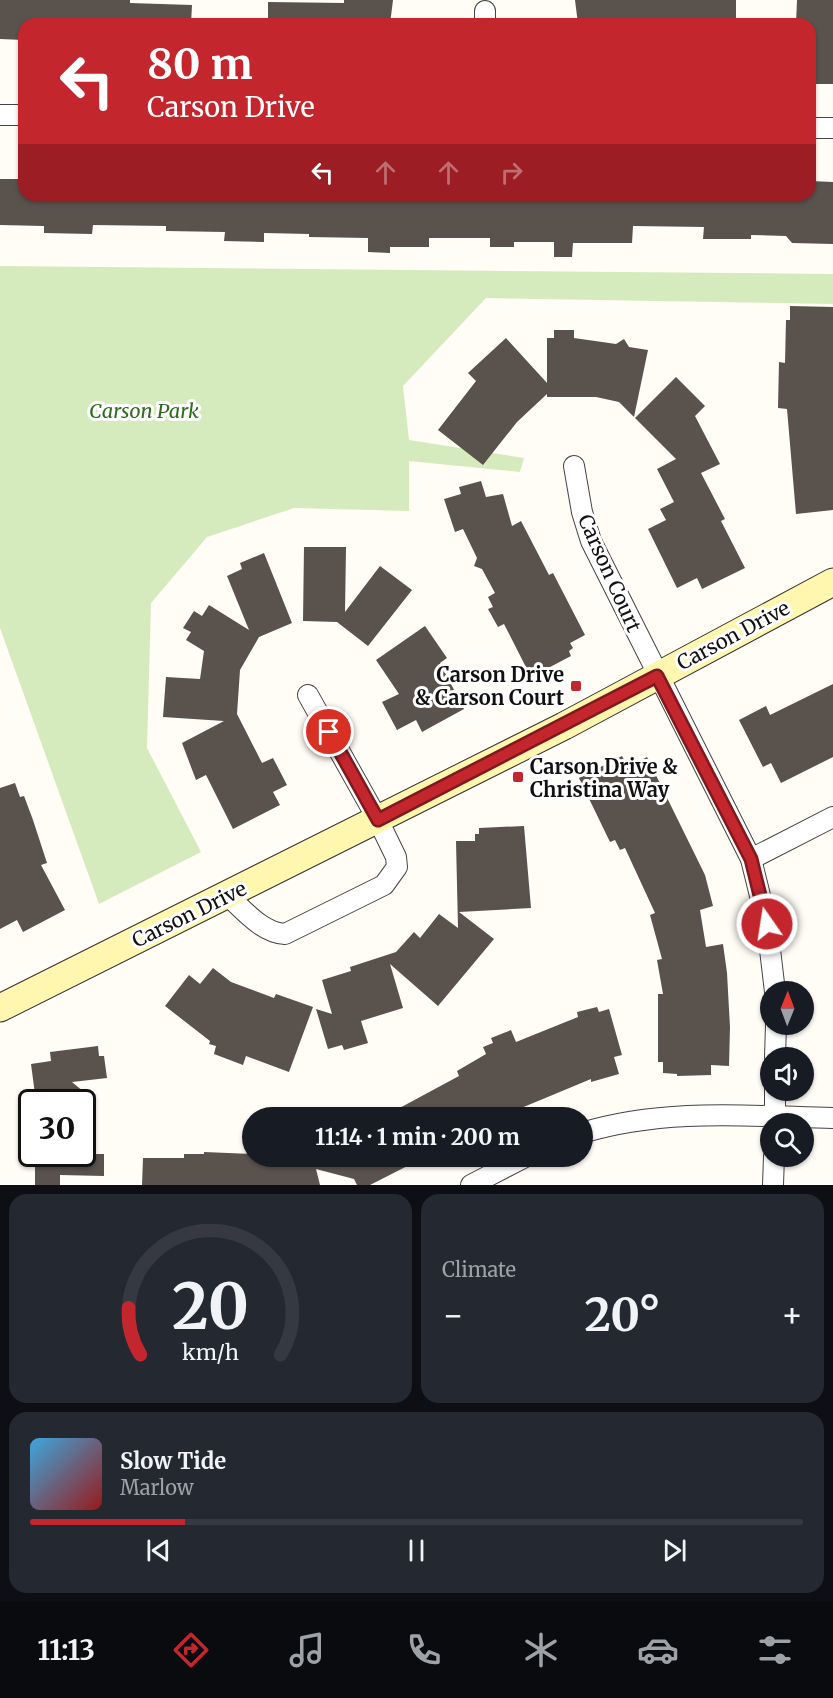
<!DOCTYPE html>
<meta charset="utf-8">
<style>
:root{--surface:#171b24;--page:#242831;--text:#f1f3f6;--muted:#9ea1a6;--line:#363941;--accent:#c4262e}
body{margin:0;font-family:Merriweather,serif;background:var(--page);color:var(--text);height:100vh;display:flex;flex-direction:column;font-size:22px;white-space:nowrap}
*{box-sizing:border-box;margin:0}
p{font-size:20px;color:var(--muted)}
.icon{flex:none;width:33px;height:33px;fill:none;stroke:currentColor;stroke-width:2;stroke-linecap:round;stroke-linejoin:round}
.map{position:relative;height:1185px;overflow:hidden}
.panel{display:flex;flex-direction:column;gap:9px;padding:9px;background:#0d0f14;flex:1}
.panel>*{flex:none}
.hud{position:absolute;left:18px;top:18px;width:798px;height:183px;border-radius:18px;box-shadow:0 2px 4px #0004;background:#c4262e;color:#fff;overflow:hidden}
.needle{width:39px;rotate:1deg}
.buttons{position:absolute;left:760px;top:981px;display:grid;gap:12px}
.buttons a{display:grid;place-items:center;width:54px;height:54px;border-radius:50%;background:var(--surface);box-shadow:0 2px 4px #0004;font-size:30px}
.speed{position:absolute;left:18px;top:1089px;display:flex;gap:12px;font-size:30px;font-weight:700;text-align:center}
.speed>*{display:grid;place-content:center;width:78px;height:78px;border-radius:50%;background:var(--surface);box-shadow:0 2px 4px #0004;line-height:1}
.speed .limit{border:3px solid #111;border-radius:9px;background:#fff;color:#111}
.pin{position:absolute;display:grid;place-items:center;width:51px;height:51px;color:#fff;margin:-26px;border:3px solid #fff;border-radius:50%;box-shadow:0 2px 6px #0007}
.me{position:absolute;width:66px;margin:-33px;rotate:347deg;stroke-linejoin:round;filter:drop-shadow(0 0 4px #0008)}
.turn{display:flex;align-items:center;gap:21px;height:126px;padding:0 30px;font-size:27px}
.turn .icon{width:78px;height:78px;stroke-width:2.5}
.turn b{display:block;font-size:42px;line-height:51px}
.lanes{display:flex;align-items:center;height:57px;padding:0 30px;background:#0003;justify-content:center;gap:30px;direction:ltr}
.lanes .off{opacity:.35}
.big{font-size:45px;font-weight:700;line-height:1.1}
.panel .tile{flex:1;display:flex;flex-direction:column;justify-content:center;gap:9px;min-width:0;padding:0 21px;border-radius:18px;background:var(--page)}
.panel .dial{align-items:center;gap:0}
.dial svg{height:156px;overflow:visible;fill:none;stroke:var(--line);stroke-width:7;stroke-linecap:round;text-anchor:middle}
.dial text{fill:var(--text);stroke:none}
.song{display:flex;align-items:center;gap:18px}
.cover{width:72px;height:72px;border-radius:9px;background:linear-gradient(135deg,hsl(200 70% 55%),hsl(0 70% 35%))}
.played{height:6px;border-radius:3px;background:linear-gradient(90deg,var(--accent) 20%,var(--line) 20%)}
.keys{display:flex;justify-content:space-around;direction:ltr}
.heat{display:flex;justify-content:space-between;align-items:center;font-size:33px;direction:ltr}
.panel .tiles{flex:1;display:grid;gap:9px;grid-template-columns:1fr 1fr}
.tile:last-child{grid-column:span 2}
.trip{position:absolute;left:242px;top:1107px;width:351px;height:60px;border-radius:30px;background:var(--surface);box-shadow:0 2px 4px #0004;font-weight:700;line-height:60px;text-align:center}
.tabs{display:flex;height:96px;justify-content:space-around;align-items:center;background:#090b0e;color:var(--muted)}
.tabs .icon{width:42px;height:42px}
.tabs .active{color:var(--accent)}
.tabs b{font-size:27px;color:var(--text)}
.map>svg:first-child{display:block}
.green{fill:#d5ebbd}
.building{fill:#5a524d}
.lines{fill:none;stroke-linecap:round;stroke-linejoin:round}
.street-casing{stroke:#444;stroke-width:22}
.secondary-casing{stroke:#333;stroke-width:29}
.street{stroke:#fff;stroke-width:20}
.secondary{stroke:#fff6b0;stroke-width:27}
.route-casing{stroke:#7f191e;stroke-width:15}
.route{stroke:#c4262e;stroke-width:10}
.poi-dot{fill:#c4262e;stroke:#fff;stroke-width:2}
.labels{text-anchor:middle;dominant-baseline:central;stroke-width:6;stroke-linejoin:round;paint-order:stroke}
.park-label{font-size:20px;font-style:italic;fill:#2f6b1f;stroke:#fff}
.street-label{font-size:20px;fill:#111;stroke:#fff}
.poi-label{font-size:20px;font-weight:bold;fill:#111;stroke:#fff;text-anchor:end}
</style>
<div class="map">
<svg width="833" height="1185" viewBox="0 0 833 1185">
<rect width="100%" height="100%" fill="#fffdf5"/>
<path class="green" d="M0,266L833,274V304L486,298L403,386L409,440L524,458L520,472L409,461V511L294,508L207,537L151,603L147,748L201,852L99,904L0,628Z"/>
<g class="building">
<path d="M0,0H130V3L192,5L191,24H24V40L0,39Z"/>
<path d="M344,0H393L390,24H268V2L344,3Z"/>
<path d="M575,0H736V24H578Z"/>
<path d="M797,0H833V84H811L812,34L810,24H796Z"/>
<path d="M0,179H24V195H810V181L833,182V244L792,243L786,236L751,235V239H703L704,227L633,226L632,243H573L572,257H554V242H514V247H490V238H429V247H390V253L368,252V238L309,237V234L264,233V242L224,241L225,232L166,231V226L93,225L92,234L44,233V226L0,225Z"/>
<path d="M790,306L833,307V510L796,514L787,409L778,408L779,362L785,363L786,320H790Z"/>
<path d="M554,330H574V338L616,344L624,339L629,347L648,350L634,417L619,402L596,397H547V394L517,422L483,465L438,430L476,381L468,373L506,338L547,383V338H554Z"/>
<path d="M676,377L705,406L695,416L720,464L701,473L725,519L721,521L745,568L702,589L697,578L677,588L648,529L666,520L660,509L674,502L657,469L676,459L635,418Z"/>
<path d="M481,481L486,497L503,494L512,526L521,521L549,575L553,573L585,635L570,643L573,648L569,651L571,656L531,677L504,624L498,627L488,609L493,607L488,597L495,593L482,569L474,566L477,558L463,529L455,532L444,499L461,494L459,487Z"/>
<path d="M304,547H346L345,612L380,566L412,590L368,646L337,622L303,621Z"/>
<path d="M264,553L292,623L259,637L240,670L237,714L262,763L273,758L287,785L273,792L280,805L233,829L206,775L196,780L182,743L224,721L163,717L166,677L200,679L204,651L186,640L191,632L183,628L194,611L202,616L209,605L249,630L227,576L242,569L240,563Z"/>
<path d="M425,626L447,658L440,663L464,709L422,732L416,720L397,730L382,702L399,694L376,660Z"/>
<path d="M833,684V757L781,783L771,763L763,767L739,720L766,706L770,715Z"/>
<path d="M622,756L628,767L647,757L705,875L713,906L700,910L706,947L723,944L727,973L730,1027L729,1066L711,1065V1075L677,1076V1074L663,1073V1062H658V994H663L657,960L662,959L650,915L655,913L625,848L620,850L615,840L610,842L579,778Z"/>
<path d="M15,783L20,797L24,796L33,820L47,863L41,865L65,910L23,932L17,920L0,929V788Z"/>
<path d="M524,826L531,908L459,912L494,939L438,1006L390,964L403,1008L361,1021L368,1043L344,1050L342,1045L328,1049L316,1009L332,1014L322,980L351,971L350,967L396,952L414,932L420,938L439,914L458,928L456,841H475V834H479V828Z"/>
<path d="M213,968L231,982L274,998L276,994L313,1007L289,1072L246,1056L243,1065L214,1054L216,1046L209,1044L210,1041L165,1006L189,975L200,984Z"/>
<path d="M597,1007L599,1012L609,1009L622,1055L614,1057L619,1074L591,1082V1079L497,1118H381L459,1076L457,1071L486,1054L483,1047L493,1043L491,1038L511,1030L516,1042L578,1017L577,1012Z"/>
<path d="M98,1046L99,1056H104L107,1078L72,1082L96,1102H36L31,1064L51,1061L50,1052Z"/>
<path d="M204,1152L252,1154V1156H427L370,1185H357L354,1179L316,1169L320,1185H142L143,1158H184V1154H204Z"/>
<path d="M35,1154H104V1176L60,1175V1185H35Z"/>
</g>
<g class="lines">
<defs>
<g id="street">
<path d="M485,11V24"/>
<path d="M0,115H24"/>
<path d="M810,128H833"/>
<path d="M574,466L582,512L591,541L751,859L767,924L775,992"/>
<path d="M751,859L833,817"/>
<path d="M227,895C244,910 262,933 285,934L384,885L397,867L396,857L378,820L308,695"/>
<path d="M775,1058L776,1024"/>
<path d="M775,1124V1090"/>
<path d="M582,1133C664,1108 749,1116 833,1118"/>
<path d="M471,1185L527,1156"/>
<path d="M773,1185L774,1156"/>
</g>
<path id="secondary" d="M0,1008L564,726L833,582"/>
</defs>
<use href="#street" class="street-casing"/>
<use href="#secondary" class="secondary-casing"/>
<use href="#street" class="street"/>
<use href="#secondary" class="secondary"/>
</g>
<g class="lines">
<defs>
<path id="route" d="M329,732L378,820L657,676L751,859L767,924"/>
</defs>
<use href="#route" class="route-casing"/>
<use href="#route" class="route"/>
</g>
<g class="poi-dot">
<rect x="570" y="680" width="12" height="12" rx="3"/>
<rect x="512" y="771" width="12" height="12" rx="3"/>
</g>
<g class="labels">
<g class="park-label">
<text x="144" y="410">Carson Park</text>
</g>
<g class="street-label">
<text transform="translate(610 573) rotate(66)">Carson Court</text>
<text transform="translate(733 635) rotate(-28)">Carson Drive</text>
<text transform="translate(189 914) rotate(-26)">Carson Drive</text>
</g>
<g class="poi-label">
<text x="564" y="674">Carson Drive<tspan x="564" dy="23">&amp; Carson Court</tspan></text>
<text x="530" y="766" text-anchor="start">Carson Drive &amp;<tspan x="530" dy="23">Christina Way</tspan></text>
</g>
</g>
</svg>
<div class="buttons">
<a><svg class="needle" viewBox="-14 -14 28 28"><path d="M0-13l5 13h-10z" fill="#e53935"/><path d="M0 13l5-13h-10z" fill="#9ea1a6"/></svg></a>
<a><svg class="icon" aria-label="sound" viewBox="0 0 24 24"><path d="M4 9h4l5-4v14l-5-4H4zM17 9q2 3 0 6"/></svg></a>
<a><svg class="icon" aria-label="search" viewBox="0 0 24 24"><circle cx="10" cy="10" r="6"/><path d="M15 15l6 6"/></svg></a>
</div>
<div class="speed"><div class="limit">30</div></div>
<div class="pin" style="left:329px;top:732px;background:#d93025"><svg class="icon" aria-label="arrive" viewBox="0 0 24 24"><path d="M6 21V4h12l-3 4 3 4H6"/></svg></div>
<svg class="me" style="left:767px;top:924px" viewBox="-20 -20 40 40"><circle r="17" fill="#c4262e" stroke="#fff" stroke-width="3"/><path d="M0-11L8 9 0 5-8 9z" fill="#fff"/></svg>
<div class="trip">11:14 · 1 min · 200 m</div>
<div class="hud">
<div class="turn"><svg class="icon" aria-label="left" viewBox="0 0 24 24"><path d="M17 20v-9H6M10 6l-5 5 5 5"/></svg><div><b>80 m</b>Carson Drive</div></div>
<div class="lanes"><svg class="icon" aria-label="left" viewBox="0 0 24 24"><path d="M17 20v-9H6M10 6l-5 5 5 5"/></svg><svg class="icon off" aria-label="ahead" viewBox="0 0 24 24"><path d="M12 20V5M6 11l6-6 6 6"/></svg><svg class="icon off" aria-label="ahead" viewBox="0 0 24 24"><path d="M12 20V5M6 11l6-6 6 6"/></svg><svg class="icon off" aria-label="right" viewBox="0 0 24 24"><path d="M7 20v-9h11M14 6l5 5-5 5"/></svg></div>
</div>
</div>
<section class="panel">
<div class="tiles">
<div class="tile dial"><svg viewBox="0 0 100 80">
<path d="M14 69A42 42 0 1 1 86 69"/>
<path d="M14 69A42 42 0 0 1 8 45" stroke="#c4262e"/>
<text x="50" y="56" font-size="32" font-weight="700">20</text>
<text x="50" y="72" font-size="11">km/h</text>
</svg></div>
<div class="tile"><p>Climate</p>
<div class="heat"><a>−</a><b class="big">20°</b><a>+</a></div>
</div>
<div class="tile">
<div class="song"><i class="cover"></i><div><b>Slow Tide</b><p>Marlow</p></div></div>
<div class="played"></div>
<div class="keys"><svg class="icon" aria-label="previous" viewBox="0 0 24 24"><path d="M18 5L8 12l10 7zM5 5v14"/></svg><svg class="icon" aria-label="pause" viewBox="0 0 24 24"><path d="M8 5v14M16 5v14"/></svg><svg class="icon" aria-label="next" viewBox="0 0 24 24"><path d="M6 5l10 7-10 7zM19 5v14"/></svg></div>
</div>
</div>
</section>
<nav class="tabs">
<b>11:13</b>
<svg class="icon active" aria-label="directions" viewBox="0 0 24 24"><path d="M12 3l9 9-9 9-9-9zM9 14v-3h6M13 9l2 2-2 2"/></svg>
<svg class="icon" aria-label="music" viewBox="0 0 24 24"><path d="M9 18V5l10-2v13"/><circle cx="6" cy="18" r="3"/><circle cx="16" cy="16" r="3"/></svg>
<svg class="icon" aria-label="phone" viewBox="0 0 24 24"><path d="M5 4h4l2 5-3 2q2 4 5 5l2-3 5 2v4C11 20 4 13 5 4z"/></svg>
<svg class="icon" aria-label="climate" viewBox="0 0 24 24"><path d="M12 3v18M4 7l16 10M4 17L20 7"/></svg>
<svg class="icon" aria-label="car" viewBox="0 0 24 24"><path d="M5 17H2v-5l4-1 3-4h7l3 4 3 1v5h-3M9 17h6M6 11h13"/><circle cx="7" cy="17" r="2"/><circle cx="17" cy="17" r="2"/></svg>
<svg class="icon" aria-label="filters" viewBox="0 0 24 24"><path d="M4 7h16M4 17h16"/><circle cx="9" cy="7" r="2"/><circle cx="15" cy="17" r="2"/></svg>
</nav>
